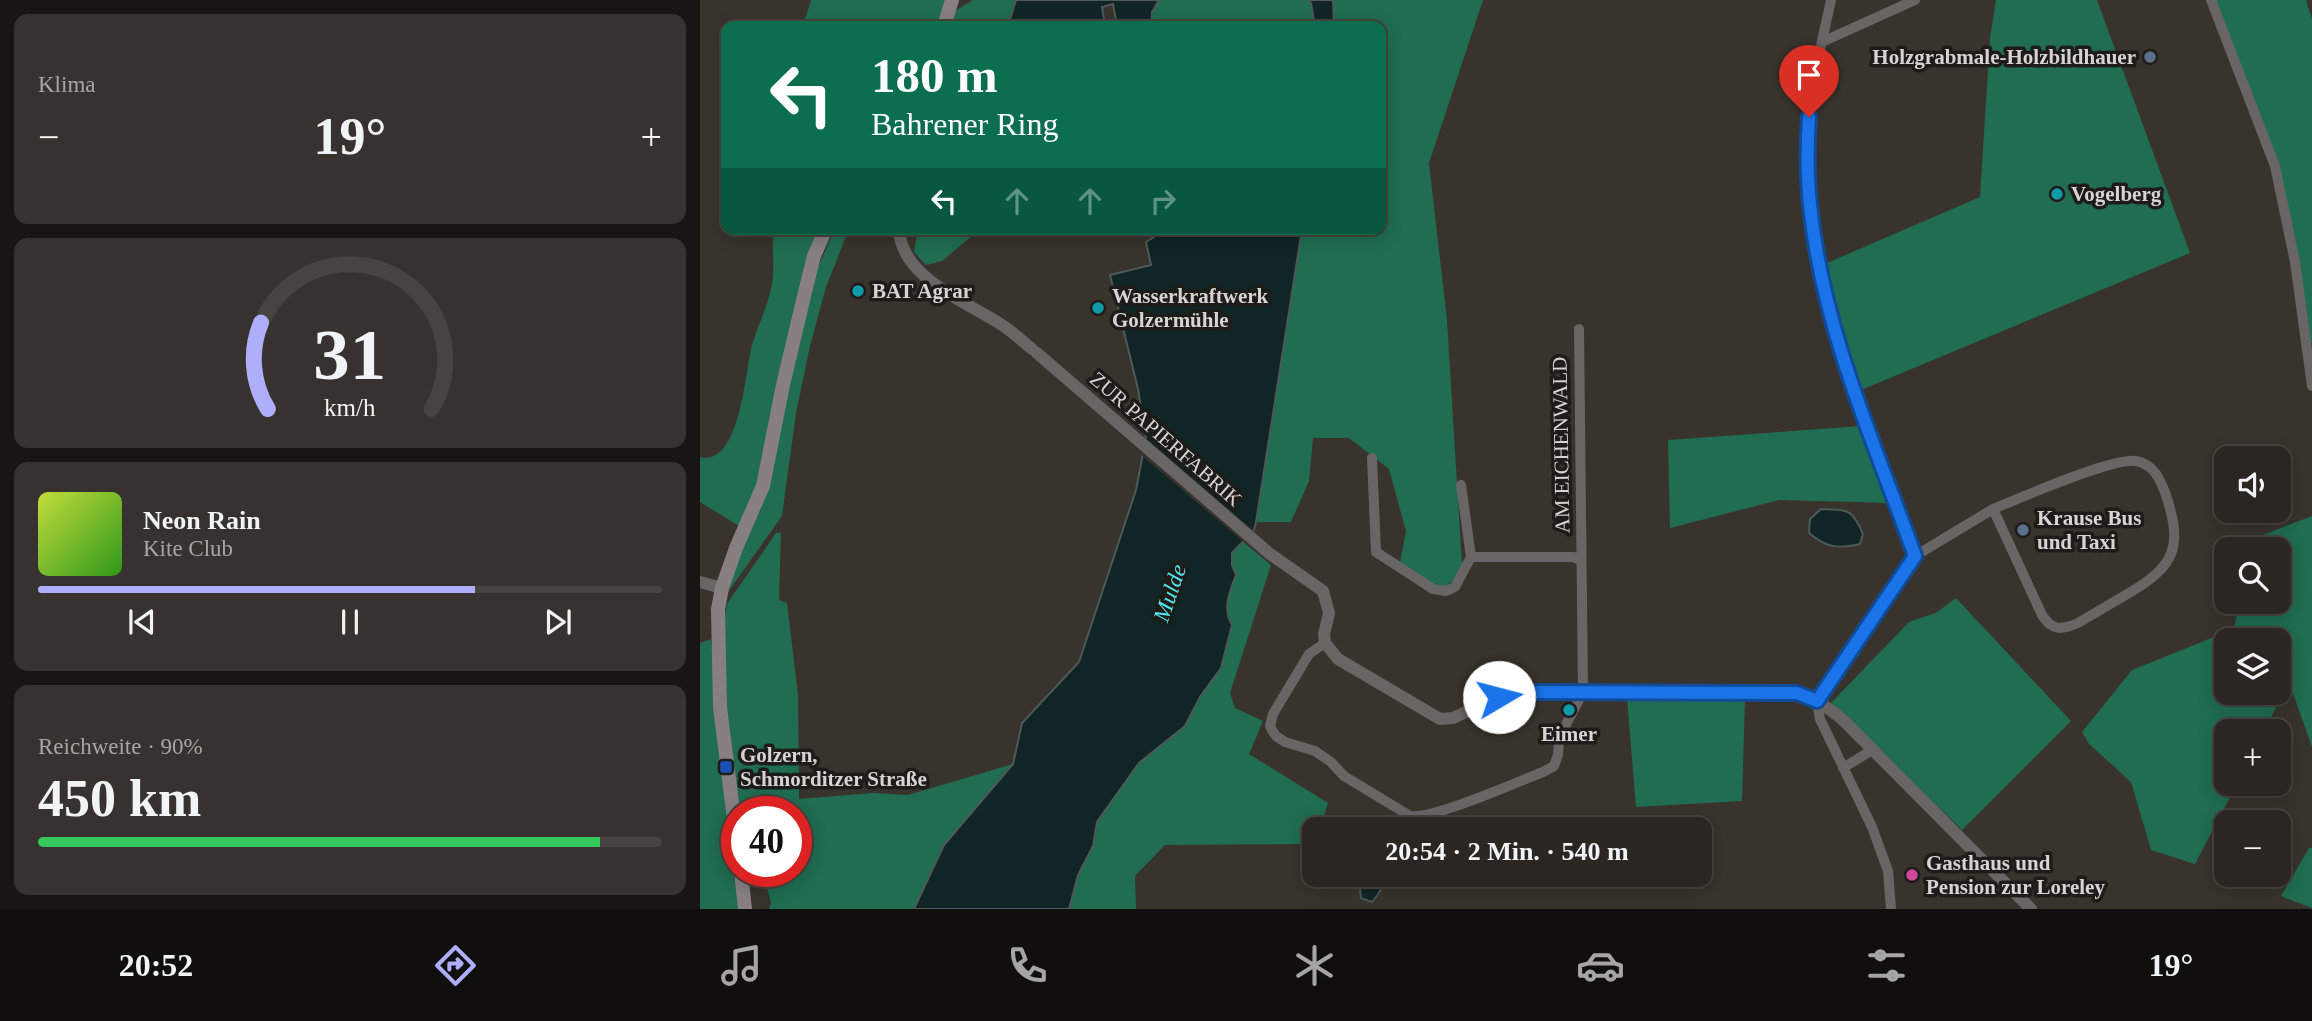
<!DOCTYPE html>
<html lang="de">
<meta charset="utf-8">
<style>
:root{--surface:#2b2622;--page:#37322f;--text:#f1f3f6;--muted:#a6a5a5;--line:#474340;--accent:#aeaefa}
body{margin:0;font-family:Georgia,serif;background:var(--page);color:var(--text);height:100vh;display:flex;flex-direction:column;font-size:26px;white-space:nowrap}
*{box-sizing:border-box;margin:0}
p{font-size:23px;color:var(--muted)}
.icon{flex:none;width:38px;height:38px;fill:none;stroke:currentColor;stroke-width:2;stroke-linecap:round;stroke-linejoin:round}
.map{position:relative;flex:1;overflow:hidden}
.panel{display:flex;flex-direction:column;gap:14px;padding:14px;background:#181513;width:700px}
.panel>*{flex:none}
.top-card{position:absolute;left:21px;top:21px;width:665px;height:214px;border-radius:14px;box-shadow:0 4px 18px #0003,0 0 0 2px var(--line);background:#0b6e4f;color:#fff;overflow:hidden}
.buttons{position:absolute;left:1514px;top:446px;display:grid;gap:14px}
.buttons a{display:grid;place-items:center;width:77px;height:77px;border-radius:14px;background:var(--surface);box-shadow:0 4px 18px #0003,0 0 0 2px var(--line);font-size:35px}
.speed{position:absolute;left:21px;top:796px;display:flex;gap:14px;font-size:35px;font-weight:700;text-align:center}
.speed>*{display:grid;place-content:center;width:91px;height:91px;border-radius:50%;background:var(--surface);box-shadow:0 4px 18px #0003,0 0 0 2px var(--line);line-height:1}
.speed .limit{border:10px solid #d22;background:#fff;color:#111}
.pin{position:absolute;display:grid;place-items:center;width:60px;height:60px;color:#fff;margin:-72px -30px;border-radius:50% 50% 50% 0;rotate:-45deg;box-shadow:0 0 7px #0007}
.pin .icon{rotate:45deg}
.me{position:absolute;width:77px;margin:-38px;rotate:82deg;stroke-linejoin:round;filter:drop-shadow(0 0 5px #0008)}
.turn{display:flex;align-items:center;gap:24px;height:147px;padding:0 35px;font-size:32px}
.turn .icon{width:91px;height:91px;stroke-width:2.5}
.turn b{display:block;font-size:49px;line-height:60px}
.lanes{display:flex;align-items:center;height:66px;padding:0 35px;background:#0003;justify-content:center;gap:35px;direction:ltr}
.lanes .off{opacity:.35}
.big{font-size:52px;font-weight:700;line-height:1.1}
.panel .widget{flex:1;display:flex;flex-direction:column;justify-content:center;gap:10px;min-width:0;padding:0 24px;border-radius:14px;background:var(--page)}
.panel .dial{align-items:center;gap:0}
.dial svg{height:182px;overflow:visible;fill:none;stroke:var(--line);stroke-width:7;stroke-linecap:round;text-anchor:middle}
.dial text{fill:var(--text);stroke:none}
.song{display:flex;align-items:center;gap:21px}
.cover{width:84px;height:84px;border-radius:10px;background:linear-gradient(135deg,hsl(70 70% 55%),hsl(110 70% 35%))}
.played{height:7px;border-radius:4px;background:linear-gradient(90deg,var(--accent) 70%,var(--line) 70%)}
.keys{display:flex;justify-content:space-around;direction:ltr}
.heat{display:flex;justify-content:space-between;align-items:center;font-size:38px;direction:ltr}
.charge{height:10px;border-radius:5px;background:linear-gradient(90deg,#34c759 90%,var(--line) 0)}
.trip{position:absolute;left:602px;top:817px;width:410px;height:70px;border-radius:14px;background:var(--surface);box-shadow:0 4px 18px #0003,0 0 0 2px var(--line);font-weight:700;line-height:70px;text-align:center}
.menu{display:flex;height:112px;justify-content:space-around;align-items:center;background:#110f0e;color:var(--muted)}
.menu .icon{width:49px;height:49px}
.menu .on{color:var(--accent)}
.menu b{font-size:32px;color:var(--text)}
main{display:flex;flex:1;min-height:0}
.map>svg:first-child{display:block}
.green{fill:#206d51;fill-rule:evenodd}
.water{fill:#122526;stroke:#4d5959;stroke-width:2}
.pier{fill:#39332d}
.lines{fill:none;stroke-linecap:round;stroke-linejoin:round}
.minor{stroke:#6a6565;stroke-width:10}
.tertiary{stroke:#6a6565;stroke-width:12}
.secondary{stroke:#888080;stroke-width:14}
.route-casing{stroke:#114b97;stroke-width:18}
.route{stroke:#1a73e8;stroke-width:12}
.service-dot{fill:#5c6f8a;stroke:#1e1c19;stroke-width:2.5}
.culture-dot{fill:#0f9aa8;stroke:#1e1c19;stroke-width:2.5}
.transit-dot{fill:#1a4fb4;stroke:#1e1c19;stroke-width:2.5}
.hotel-dot{fill:#d1479c;stroke:#1e1c19;stroke-width:2.5}
.labels{text-anchor:middle;dominant-baseline:central;stroke-width:7;stroke-linejoin:round;paint-order:stroke}
.poi-label{font-size:21px;font-weight:bold;fill:#d7d3cf;stroke:#1e1c19;text-anchor:start}
.street-label{font-size:21px;fill:#d7d3cf;stroke:#1e1c19}
.water-label{font-size:23px;font-style:italic;fill:#51e5ed;stroke:#1e1c19}
</style>
<main>
<section class="panel">
<div class="widget"><p>Klima</p>
<div class="heat"><a>−</a><b class="big">19°</b><a>+</a></div>
</div>
<div class="widget dial"><svg viewBox="0 0 100 80">
<path d="M14 69A42 42 0 1 1 86 69"/>
<path d="M14 69A42 42 0 0 1 11 31" stroke="#aeaefa"/>
<text x="50" y="56" font-size="32" font-weight="700">31</text>
<text x="50" y="72" font-size="11">km/h</text>
</svg></div>
<div class="widget">
<div class="song"><i class="cover"></i><div><b>Neon Rain</b><p>Kite Club</p></div></div>
<div class="played"></div>
<div class="keys"><svg class="icon" aria-label="previous" viewBox="0 0 24 24"><path d="M18 5L8 12l10 7zM5 5v14"/></svg><svg class="icon" aria-label="pause" viewBox="0 0 24 24"><path d="M8 5v14M16 5v14"/></svg><svg class="icon" aria-label="next" viewBox="0 0 24 24"><path d="M6 5l10 7-10 7zM19 5v14"/></svg></div>
</div>
<div class="widget"><p>Reichweite · 90%</p><b class="big">450 km</b><div class="charge"></div></div>
</section>
<div class="map">
<svg width="1612" height="909" viewBox="0 0 1612 909">
<rect width="100%" height="100%" fill="#39332d"/>
<g class="green">
<path d="M111,0H245L238,26H103Z"/>
<path d="M273,0H316L307,24L249,26L255,11Z"/>
<path d="M459,0H608L611,3L615,26H451L452,12Z"/>
<path d="M633,0H783L729,163L747,320L762,564L754,580L745,587L732,584L700,563L706,531L689,469L649,438H613L609,481L591,522H556L602,229H681V26H634Z"/>
<path d="M1296,0H1397L1490,253L1149,395L1113,269L1280,197L1290,38Z"/>
<path d="M1512,0H1606L1612,19V343L1607,344L1585,206Z"/>
<path d="M73,229H119L61,474L39,526L0,502V457C41,467 45,369 52,345C59,322 70,302 73,278C74,262 72,245 73,229Z"/>
<path d="M135,229H149L126,287L110,346L96,413L82,516L28,592L41,551L61,509L113,278Z"/>
<path d="M218,229H280L242,261L226,265L214,252Z"/>
<path d="M1162,426L1192,503L1079,500L970,528L968,440Z"/>
<path d="M1612,516V747L1589,682L1564,731L1526,732V784H1537L1495,864L1451,850L1431,782L1389,744L1382,732L1432,670L1534,629L1539,602H1578V550L1548,549L1550,540ZM1526,640H1578V693H1526Z"/>
<path d="M76,533H81L79,600L87,603L98,695L99,799L173,793L208,795L313,764L244,845L214,909H69L71,903L63,872H96V812H47L44,805L38,806L26,705L24,617L27,604Z"/>
<path d="M542,541L571,565L530,693L535,708L563,721L549,754L628,803L620,829L614,830V844L465,845L435,876L436,909H369C372,898 374,886 377,875C384,857 398,843 397,822L439,763L485,726L500,697L521,668L528,598L536,575L532,565V553Z"/>
<path d="M1256,598L1371,721L1262,830L1131,703L1209,622L1236,613Z"/>
<path d="M11,639L32,863L39,909H0V643Z"/>
<path d="M927,698L1045,699L1042,801L936,807Z"/>
<path d="M1609,848H1612V908L1581,896Z"/>
</g>
<g class="water">
<path d="M316,0H459L452,12L451,26H417L413,4L402,7L405,26H308Z"/>
<path d="M608,0H633L634,26H615L611,3Z"/>
<path d="M453,229H602L556,522L554,530L532,553V565L536,575C530,591 522,608 532,625L521,668L500,697L485,726L439,763L397,822L393,846L378,875L369,909H214L244,845L313,764L322,723L379,662L436,490L446,438L438,389L410,275L451,265L446,242L454,237Z"/>
<path d="M1121,509C1148,510 1152,508 1163,534L1160,544C1137,549 1127,548 1109,533L1110,519Z"/>
<path d="M666,875L682,876C684,887 679,894 672,902L661,898L660,890Z"/>
</g>
<path class="pier" d="M442,435L556,533L545,543L439,453Z"/>
<g class="lines">
<g class="minor">
<path d="M1131,0L1109,100L1110,211L1123,280L1148,371L1215,556"/>
<path d="M1511,0L1575,166L1595,262L1612,386"/>
<path d="M1122,42L1215,0"/>
<path d="M672,458L676,552L733,589L746,591L755,587L771,557L761,485"/>
<path d="M771,557H874L881,561"/>
<path d="M625,643L609,654L573,714L570,726L572,730L576,736L585,742L615,751L631,762L644,776L710,816C732,820 817,782 843,772L854,766L858,755L859,738L883,692L879,329"/>
<path d="M1143,768L1172,750"/>
<path d="M1191,909L1188,871L1172,827L1120,719L1117,701L1215,556L1293,509L1342,615C1352,631 1362,630 1378,623C1395,613 1412,603 1429,593C1475,566 1483,547 1466,495C1461,481 1454,464 1436,461C1413,457 1320,498 1293,509"/>
</g>
<g class="tertiary">
<path d="M199,229C201,278 267,302 302,325C313,332 322,341 332,349"/>
<path d="M337,353L570,554L623,591L629,613L624,634L625,643L638,659L740,719L753,718L799,697L821,693H1097C1115,698 1129,708 1143,720L1331,909"/>
<path d="M0,582L22,588"/>
</g>
<g class="secondary">
<path d="M244,26L252,0"/>
<path d="M37,843L20,707L18,609L22,588L36,548L63,486L83,385L105,292L114,256L126,229"/>
<path d="M41,872L45,909"/>
</g>
</g>
<g class="lines">
<defs>
<path id="route" d="M799,697L821,692L1097,693L1117,701L1215,556C1175,445 1124,332 1111,213C1107,182 1107,148 1109,117"/>
</defs>
<use href="#route" class="route-casing"/>
<use href="#route" class="route"/>
</g>
<g class="service-dot">
<circle cx="1450" cy="57" r="7"/>
<circle cx="1323" cy="530" r="7"/>
</g>
<g class="culture-dot">
<circle cx="1357" cy="194" r="7"/>
<circle cx="158" cy="291" r="7"/>
<circle cx="398" cy="308" r="7"/>
<circle cx="869" cy="710" r="7"/>
</g>
<rect class="transit-dot" x="19" y="760" width="14" height="14" rx="3.5"/>
<circle class="hotel-dot" cx="1212" cy="875" r="7"/>
<g class="labels">
<g class="poi-label">
<text x="1436" y="57" text-anchor="end">Holzgrabmale-Holzbildhauer</text>
<text x="1371" y="194">Vogelberg</text>
<text x="172" y="291">BAT Agrar</text>
<text x="412" y="296">Wasserkraftwerk<tspan x="412" dy="24">Golzermühle</tspan></text>
<text x="1337" y="518">Krause Bus<tspan x="1337" dy="24">und Taxi</tspan></text>
<text x="869" y="734" text-anchor="middle">Eimer</text>
<text x="40" y="755">Golzern,<tspan x="40" dy="24">Schmorditzer Straße</tspan></text>
<text x="1226" y="863">Gasthaus und<tspan x="1226" dy="24">Pension zur Loreley</tspan></text>
</g>
<g class="street-label">
<text transform="translate(466 439) rotate(41)">ZUR PAPIERFABRIK</text>
<text transform="translate(861 445) rotate(-91)">AM EICHENWALD</text>
</g>
<g class="water-label">
<text transform="translate(470 593) rotate(-71)">Mulde</text>
</g>
</g>
</svg>
<div class="buttons">
<a><svg class="icon" aria-label="sound" viewBox="0 0 24 24"><path d="M4 9h4l5-4v14l-5-4H4zM17 9q2 3 0 6"/></svg></a>
<a><svg class="icon" aria-label="search" viewBox="0 0 24 24"><circle cx="10" cy="10" r="6"/><path d="M15 15l6 6"/></svg></a>
<a><svg class="icon" aria-label="layers" viewBox="0 0 24 24"><path d="M12 4l9 5-9 5-9-5zM3 14l9 5 9-5"/></svg></a>
<a>+</a>
<a>−</a>
</div>
<div class="speed"><div class="limit">40</div></div>
<div class="pin" style="left:1109px;top:117px;background:#d93025"><svg class="icon" aria-label="arrive" viewBox="0 0 24 24"><path d="M6 21V4h12l-3 4 3 4H6"/></svg></div>
<svg class="me" style="left:799px;top:697px" viewBox="-20 -20 40 40"><circle r="19" fill="#fff"/><path d="M0-13L10 11 0 6-10 11z" fill="#1a73e8"/></svg>
<div class="trip">20:54 · 2 Min. · 540 m</div>
<div class="top-card">
<div class="turn"><svg class="icon" aria-label="left" viewBox="0 0 24 24"><path d="M17 20v-9H6M10 6l-5 5 5 5"/></svg><div><b>180 m</b>Bahrener Ring</div></div>
<div class="lanes"><svg class="icon" aria-label="left" viewBox="0 0 24 24"><path d="M17 20v-9H6M10 6l-5 5 5 5"/></svg><svg class="icon off" aria-label="ahead" viewBox="0 0 24 24"><path d="M12 20V5M6 11l6-6 6 6"/></svg><svg class="icon off" aria-label="ahead" viewBox="0 0 24 24"><path d="M12 20V5M6 11l6-6 6 6"/></svg><svg class="icon off" aria-label="right" viewBox="0 0 24 24"><path d="M7 20v-9h11M14 6l5 5-5 5"/></svg></div>
</div>
</div>
</main>
<nav class="menu">
<b>20:52</b>
<svg class="icon on" aria-label="directions" viewBox="0 0 24 24"><path d="M12 3l9 9-9 9-9-9zM9 14v-3h6M13 9l2 2-2 2"/></svg>
<svg class="icon" aria-label="music" viewBox="0 0 24 24"><path d="M9 18V5l10-2v13"/><circle cx="6" cy="18" r="3"/><circle cx="16" cy="16" r="3"/></svg>
<svg class="icon" aria-label="phone" viewBox="0 0 24 24"><path d="M5 4h4l2 5-3 2q2 4 5 5l2-3 5 2v4C11 20 4 13 5 4z"/></svg>
<svg class="icon" aria-label="climate" viewBox="0 0 24 24"><path d="M12 3v18M4 7l16 10M4 17L20 7"/></svg>
<svg class="icon" aria-label="car" viewBox="0 0 24 24"><path d="M5 17H2v-5l4-1 3-4h7l3 4 3 1v5h-3M9 17h6M6 11h13"/><circle cx="7" cy="17" r="2"/><circle cx="17" cy="17" r="2"/></svg>
<svg class="icon" aria-label="filters" viewBox="0 0 24 24"><path d="M4 7h16M4 17h16"/><circle cx="9" cy="7" r="2"/><circle cx="15" cy="17" r="2"/></svg>
<b>19°</b>
</nav>
